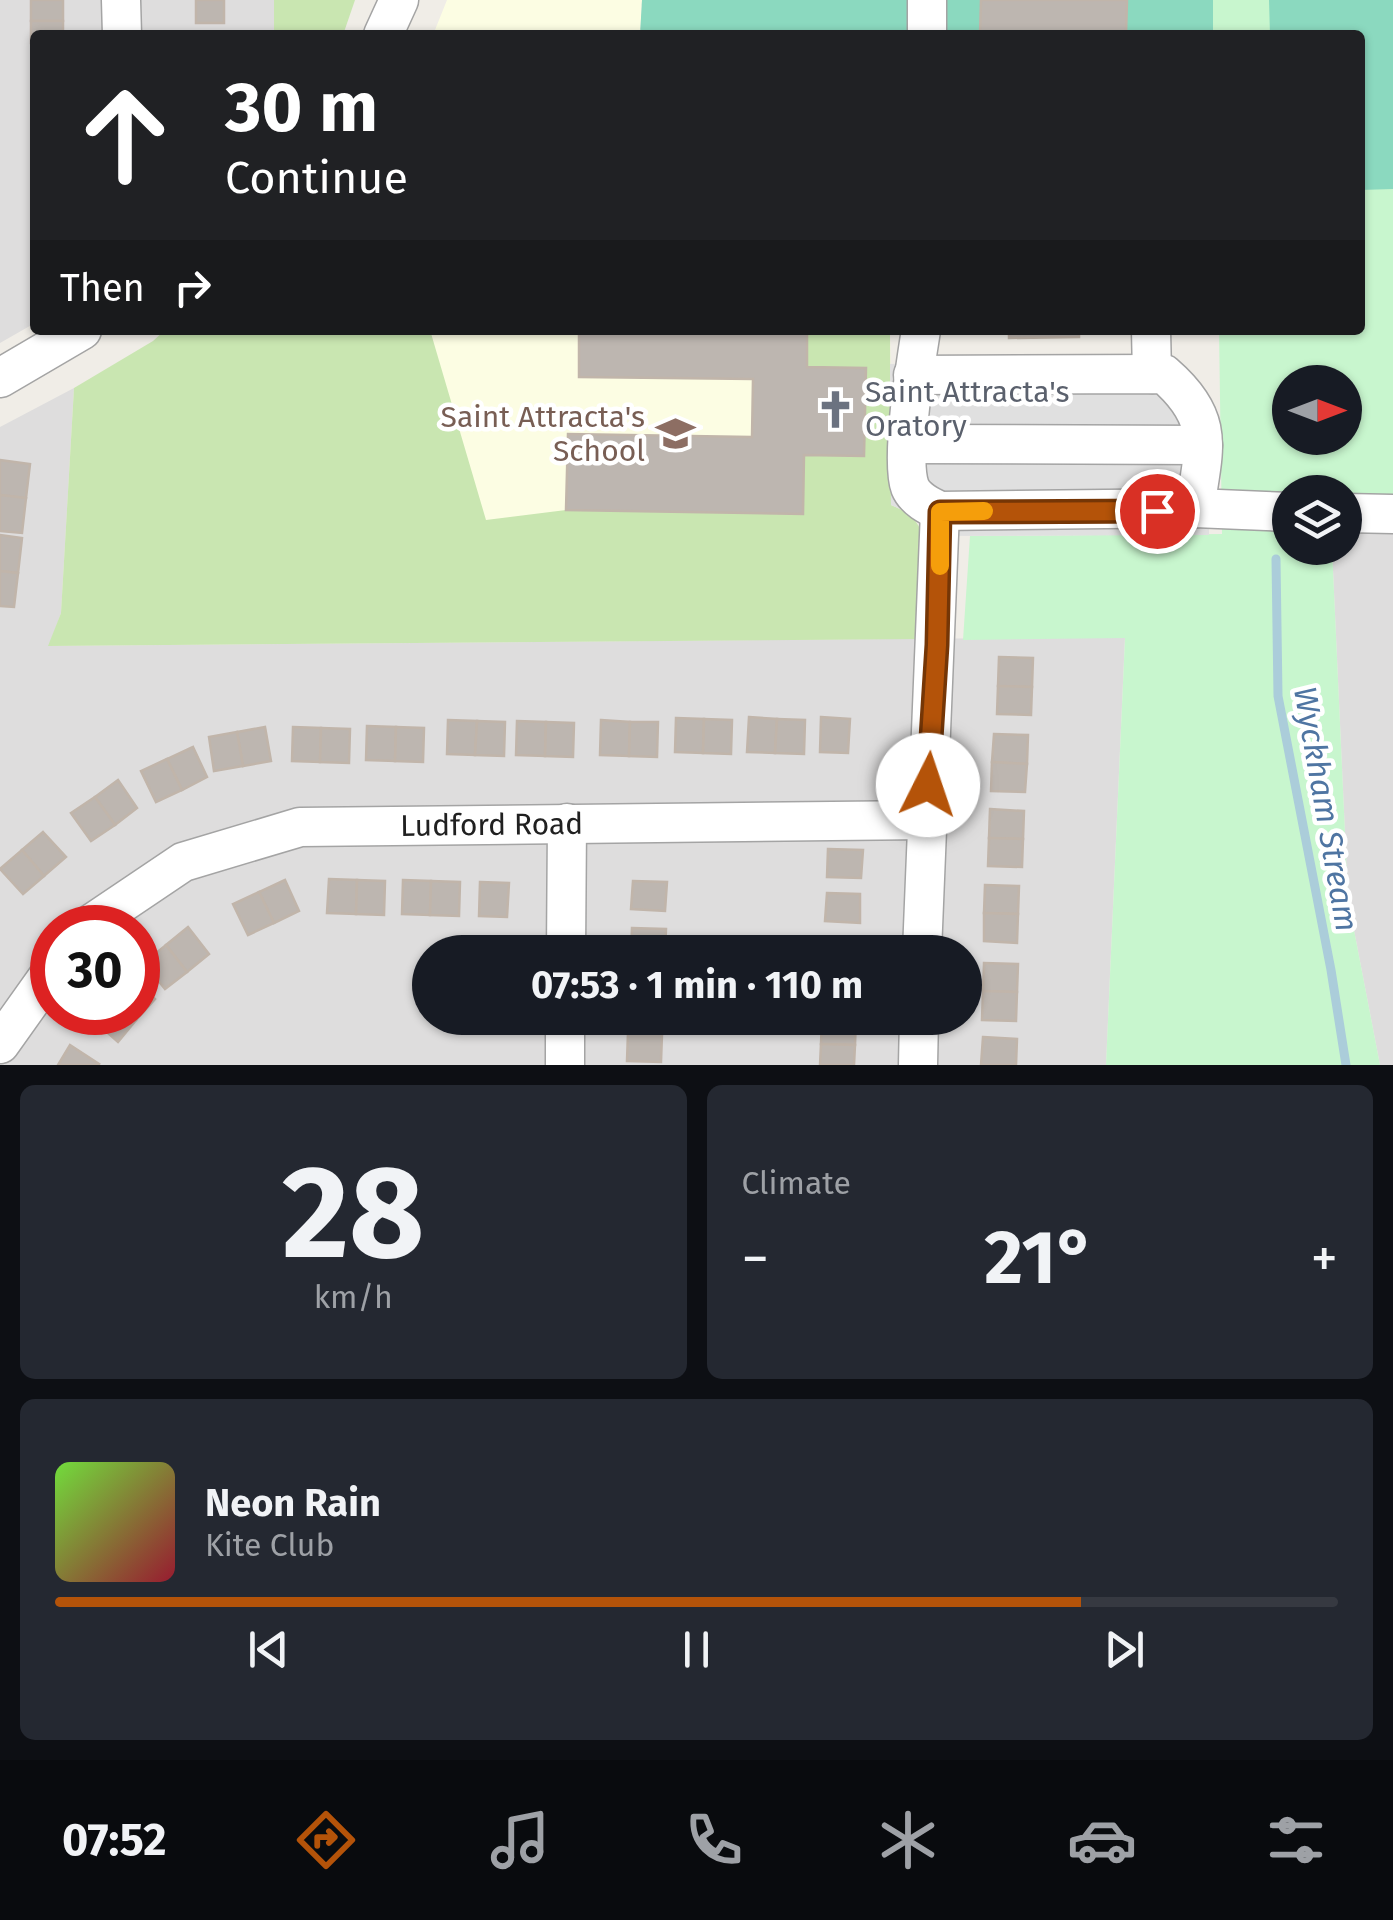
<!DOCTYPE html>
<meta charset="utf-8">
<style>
:root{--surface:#171b24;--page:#242831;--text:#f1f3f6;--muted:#9ea1a6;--line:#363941;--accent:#b45309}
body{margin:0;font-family:"Fira Sans",sans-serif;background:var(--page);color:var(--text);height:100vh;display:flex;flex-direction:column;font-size:38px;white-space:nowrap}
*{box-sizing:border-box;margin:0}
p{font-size:32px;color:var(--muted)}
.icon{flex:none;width:55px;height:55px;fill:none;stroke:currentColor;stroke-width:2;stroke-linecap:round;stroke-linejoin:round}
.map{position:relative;height:1065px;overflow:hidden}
.drawer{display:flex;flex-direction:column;gap:20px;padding:20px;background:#0d0f14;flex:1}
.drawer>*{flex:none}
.hud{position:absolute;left:30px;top:30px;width:1335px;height:305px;border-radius:10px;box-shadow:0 2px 8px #0004;background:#202124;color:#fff;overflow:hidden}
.needle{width:65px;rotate:90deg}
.controls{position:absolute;left:1272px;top:365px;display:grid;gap:20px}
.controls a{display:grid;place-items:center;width:90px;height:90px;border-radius:50%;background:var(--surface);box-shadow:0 2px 8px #0004;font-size:50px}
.speed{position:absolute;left:30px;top:905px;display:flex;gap:20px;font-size:50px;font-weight:700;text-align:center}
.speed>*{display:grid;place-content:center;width:130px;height:130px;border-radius:50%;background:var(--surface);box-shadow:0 2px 8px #0004;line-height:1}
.speed .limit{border:15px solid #d22;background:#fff;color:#111}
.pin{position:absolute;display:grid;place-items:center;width:85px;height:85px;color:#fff;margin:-42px;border:5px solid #fff;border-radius:50%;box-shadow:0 2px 10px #0007}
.me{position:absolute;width:110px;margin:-55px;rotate:4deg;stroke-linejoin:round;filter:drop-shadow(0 0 8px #0008)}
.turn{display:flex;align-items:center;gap:35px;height:210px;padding:0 30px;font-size:45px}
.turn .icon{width:130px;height:130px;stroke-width:2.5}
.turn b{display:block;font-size:70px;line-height:85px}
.then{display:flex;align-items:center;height:95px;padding:0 30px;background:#0003;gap:20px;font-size:38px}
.big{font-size:75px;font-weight:700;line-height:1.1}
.drawer .widget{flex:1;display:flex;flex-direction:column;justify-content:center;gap:15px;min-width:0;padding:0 35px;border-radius:15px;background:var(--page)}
.drawer .dial{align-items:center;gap:0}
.dial b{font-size:130px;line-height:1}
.song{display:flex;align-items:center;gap:30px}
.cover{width:120px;height:120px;border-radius:15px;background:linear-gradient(135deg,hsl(100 70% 55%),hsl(350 70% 35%))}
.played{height:10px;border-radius:5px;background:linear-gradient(90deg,var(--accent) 80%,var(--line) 80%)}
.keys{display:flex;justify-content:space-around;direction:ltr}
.heat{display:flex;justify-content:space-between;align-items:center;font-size:55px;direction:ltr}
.drawer .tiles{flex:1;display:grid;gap:20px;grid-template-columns:1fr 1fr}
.widget:last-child{grid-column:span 2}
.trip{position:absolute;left:412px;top:935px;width:570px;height:100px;border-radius:50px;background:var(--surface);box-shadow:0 2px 8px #0004;font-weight:700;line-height:100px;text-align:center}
.tab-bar{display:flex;height:160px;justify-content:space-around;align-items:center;background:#090b0e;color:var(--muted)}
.tab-bar .icon{width:70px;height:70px}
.tab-bar .current{color:var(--accent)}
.tab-bar b{font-size:45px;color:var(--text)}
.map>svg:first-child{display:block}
.residential{fill:#dedddd;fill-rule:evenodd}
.education{fill:#fcfde3}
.grass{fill:#c9e6b1}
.park{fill:#c8f6ce;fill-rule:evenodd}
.pitch{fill:#8bd9bf}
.parking{fill:#e0e0e0}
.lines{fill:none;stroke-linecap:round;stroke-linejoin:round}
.stream{stroke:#abcdda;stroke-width:9}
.building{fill:#bdb6b0;stroke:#c1b5aa;stroke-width:2.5}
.minor-casing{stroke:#a4a4a4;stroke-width:41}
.minor{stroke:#fff;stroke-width:38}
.route-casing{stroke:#753606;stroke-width:25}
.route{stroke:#b45309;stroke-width:18}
.slow{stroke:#f59e0b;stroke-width:18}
.labels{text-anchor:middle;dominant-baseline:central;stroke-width:9;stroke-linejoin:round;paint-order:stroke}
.worship-label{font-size:30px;fill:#5b616d;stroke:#fff;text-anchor:start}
.education-label{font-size:30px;fill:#785e54;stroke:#fff;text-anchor:end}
.street-label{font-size:30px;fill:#202020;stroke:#fff}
.water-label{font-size:32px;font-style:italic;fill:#4f75a2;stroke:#fff}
</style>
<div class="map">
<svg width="1393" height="1065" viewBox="0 0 1393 1065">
<rect width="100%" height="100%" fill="#f0ede7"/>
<g class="residential">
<path d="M0,0H274V35H35V323L0,343Z"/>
<path d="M74,388L61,613L49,646L1125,637L1106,1065H0V427ZM52,928H138V1012H52ZM430,952H965V1018H430Z"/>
<path d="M1393,503V1065H1380L1348,899L1332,548H1345V504Z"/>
</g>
<g class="education">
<path d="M447,0H642L640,35H433Z"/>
<path d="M430,330H890L892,530L489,550Z"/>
</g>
<g class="grass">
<path d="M274,0H355L343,35H274Z"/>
<path d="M165,330H430L486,520L566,510L802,514L804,455H864L865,368L807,367V330H890L891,505C908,512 917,518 923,536L922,639L48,646L61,613L74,388L153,341Z"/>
</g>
<path class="park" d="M1213,0H1393V503L1345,504V492H1290V548H1332L1348,899L1380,1065H1106L1125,638L963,640L970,536L1222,534L1219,330H1360V35H1213ZM1290,382H1345V438H1290Z"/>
<g class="pitch">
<path d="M642,0H1213V35H640Z"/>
<path d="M1269,0H1393V189L1360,190V35H1270Z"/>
</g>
<path class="parking" d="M1168,358L1209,485V535L923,536L919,523L907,512L891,505L890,364Z"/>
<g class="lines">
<path class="stream" d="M1276,559L1278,696L1331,970L1346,1065"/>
</g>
<g class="building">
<rect x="31" y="0" width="32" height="21"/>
<rect x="196" y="0" width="28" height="23"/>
<path d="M981,0H1127L1126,35H980Z"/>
<path d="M31,21H63V35H35V43H31Z"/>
<path d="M579,330H807V367L866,368L864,456L804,455L803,514L566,510L568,434L752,437L753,379L579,377Z"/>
<path d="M1009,330H1079V337L1009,338Z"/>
<path d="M0,460L30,464L26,498L0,495Z"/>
<path d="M0,495L26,498L22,533L0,531Z"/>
<path d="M0,535L22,538L18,573L0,571Z"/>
<path d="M0,571L18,573L14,607L0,606Z"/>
<path d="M999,657L1033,658L1032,687L998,686Z"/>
<path d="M998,686L1032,687L1031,715L997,714Z"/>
<path d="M749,717L777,719L775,753L747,752Z"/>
<path d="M821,717L850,719L848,753L820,752Z"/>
<path d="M676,718L704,719L703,753L675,752Z"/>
<path d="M704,719L732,720L731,754L703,753Z"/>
<path d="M777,719L805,720L804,754L775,753Z"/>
<path d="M448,720L477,721L475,755L447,754Z"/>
<path d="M601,720L630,722L629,756L600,755Z"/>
<path d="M477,721L505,722L504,756L475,755Z"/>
<path d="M517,721L546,722L545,756L516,755Z"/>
<path d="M546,722L574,723L573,757L545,756Z"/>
<path d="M630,722H658L657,757L629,756Z"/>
<path d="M367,726L396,727L395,761L366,760Z"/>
<path d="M265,727L271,761L243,766L237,732Z"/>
<path d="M293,727L321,728L320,762L292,761Z"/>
<path d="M396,727L424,728L423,762L395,761Z"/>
<path d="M321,728L350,729L349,763L320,762Z"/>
<path d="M237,732L243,766L214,771L209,737Z"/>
<path d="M994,734L1028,735L1027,764L992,762Z"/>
<path d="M193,747L207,777L182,790L167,759Z"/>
<path d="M167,759L182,790L156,802L141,771Z"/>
<path d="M992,762L1027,764L1025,792L991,791Z"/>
<path d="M118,780L137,808L115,825L95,797Z"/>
<path d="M95,797L115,825L91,841L71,813Z"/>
<path d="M990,809L1024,811L1023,839L989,838Z"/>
<path d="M43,832L66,857L44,876L22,850Z"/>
<path d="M989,838L1023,839L1022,867L988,866Z"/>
<path d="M828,849L863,850L861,878L827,877Z"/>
<path d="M22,850L44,876L23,894L0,869Z"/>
<path d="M329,879L357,880L356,914L327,913Z"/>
<path d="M285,880L299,911L274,923L259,892Z"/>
<path d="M357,880L385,881L384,915L356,914Z"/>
<path d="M403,880L431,881L430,915L402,914Z"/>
<path d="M431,881L460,882L459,916L430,915Z"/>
<path d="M633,881L667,882L665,911L631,909Z"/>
<path d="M480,882L509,883L507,917L479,916Z"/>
<path d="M985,885L1019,886L1018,914L984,913Z"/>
<path d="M259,892L274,923L248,935L233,904Z"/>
<path d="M827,893L860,894V923L825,921Z"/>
<path d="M984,913L1018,914L1017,943L984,941Z"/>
<path d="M188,927L209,954L187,972L166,945Z"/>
<path d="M632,928L666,929L665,952H631Z"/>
<path d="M824,941L858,942V952H824Z"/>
<path d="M166,945L187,972L165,989L144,963Z"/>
<path d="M984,963L1018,964L1017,992L983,991Z"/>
<path d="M138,983L155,999L136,1020L128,1012H138Z"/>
<path d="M983,991L1017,992L1016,1021L982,1020Z"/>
<path d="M98,1012H128L136,1020L118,1042L92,1019Z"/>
<path d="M628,1018H662V1034L628,1032Z"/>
<path d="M822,1018H856L855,1045L821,1044Z"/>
<path d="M628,1032L662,1034L661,1062L627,1061Z"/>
<path d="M983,1037L1017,1039L1016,1065H981Z"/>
<path d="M821,1044L855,1045L854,1065H820Z"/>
<path d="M70,1045L99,1064L98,1065H58Z"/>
</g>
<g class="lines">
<defs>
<g id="minor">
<path d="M121,0L122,35"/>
<path d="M927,0V35"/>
<path d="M383,35L399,0"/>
<path d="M921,330C916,361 900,460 910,487C915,499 929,506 940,511L1195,508L1290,512"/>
<path d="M1151,330L1152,374"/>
<path d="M913,375L1164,374C1216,419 1204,447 1195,508"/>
<path d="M0,378L82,330"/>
<path d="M908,444L1203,445"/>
<path d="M1345,513L1393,514"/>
<path id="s1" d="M85,928L183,862L300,827L926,820"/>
<path d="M566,952L567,823"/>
<path d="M922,952L940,511"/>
<path d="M0,1044L52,971"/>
<path d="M565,1065V1018"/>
<path d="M918,1065L919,1018"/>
</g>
</defs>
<use href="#minor" class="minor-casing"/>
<use href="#minor" class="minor"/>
</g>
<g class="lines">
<defs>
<path id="route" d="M928,785L937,645L940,512L1157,511"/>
</defs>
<use href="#route" class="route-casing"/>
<use href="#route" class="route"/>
<path class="slow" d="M940,566V512L984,511"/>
</g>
<defs>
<symbol id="church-bare" viewBox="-9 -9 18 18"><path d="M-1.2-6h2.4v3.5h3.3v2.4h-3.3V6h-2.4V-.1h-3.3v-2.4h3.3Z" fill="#6b7280" stroke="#fff" stroke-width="2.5" paint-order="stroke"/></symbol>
<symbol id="school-bare" viewBox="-9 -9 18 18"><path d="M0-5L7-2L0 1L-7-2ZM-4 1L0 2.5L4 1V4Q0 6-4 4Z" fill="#8d6e63" stroke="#fff" stroke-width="2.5" paint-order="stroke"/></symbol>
</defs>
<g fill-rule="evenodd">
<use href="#church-bare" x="808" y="382" width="55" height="55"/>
<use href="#school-bare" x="648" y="406" width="55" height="55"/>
</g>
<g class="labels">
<g class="worship-label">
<text x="865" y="392">Saint Attracta's<tspan x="865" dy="34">Oratory</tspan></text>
</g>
<g class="education-label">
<text x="645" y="417">Saint Attracta's<tspan x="645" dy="34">School</tspan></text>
</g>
<g class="street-label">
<text stroke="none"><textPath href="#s1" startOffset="432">Ludford Road</textPath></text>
</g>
<g class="water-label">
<text transform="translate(1326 809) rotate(80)">Wyckham Stream</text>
</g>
</g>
</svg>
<div class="controls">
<a><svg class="needle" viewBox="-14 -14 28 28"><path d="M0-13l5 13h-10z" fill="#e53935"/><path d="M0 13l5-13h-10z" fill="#9ea1a6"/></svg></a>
<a><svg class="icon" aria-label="layers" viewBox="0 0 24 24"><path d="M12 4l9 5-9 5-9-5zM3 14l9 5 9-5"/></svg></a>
</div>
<div class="speed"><div class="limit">30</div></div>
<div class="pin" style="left:1157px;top:511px;background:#d93025"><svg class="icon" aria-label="arrive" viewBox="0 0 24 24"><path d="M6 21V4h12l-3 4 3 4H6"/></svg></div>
<svg class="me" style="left:928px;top:785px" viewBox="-20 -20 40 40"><circle r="19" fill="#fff"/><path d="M0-13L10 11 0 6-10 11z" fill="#b45309"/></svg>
<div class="trip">07:53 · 1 min · 110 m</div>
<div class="hud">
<div class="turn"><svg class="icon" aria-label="ahead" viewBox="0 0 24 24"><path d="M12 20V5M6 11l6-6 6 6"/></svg><div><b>30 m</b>Continue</div></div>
<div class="then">Then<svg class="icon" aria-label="right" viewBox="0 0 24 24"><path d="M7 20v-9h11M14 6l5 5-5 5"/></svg></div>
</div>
</div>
<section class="drawer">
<div class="tiles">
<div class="widget dial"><b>28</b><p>km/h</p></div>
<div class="widget"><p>Climate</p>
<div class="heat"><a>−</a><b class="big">21°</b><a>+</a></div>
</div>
<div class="widget">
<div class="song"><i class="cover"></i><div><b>Neon Rain</b><p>Kite Club</p></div></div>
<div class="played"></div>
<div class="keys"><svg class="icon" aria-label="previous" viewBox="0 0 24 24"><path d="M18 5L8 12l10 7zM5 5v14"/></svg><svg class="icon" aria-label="pause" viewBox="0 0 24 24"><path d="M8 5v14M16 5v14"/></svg><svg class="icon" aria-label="next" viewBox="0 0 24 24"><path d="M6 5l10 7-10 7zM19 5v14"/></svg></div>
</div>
</div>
</section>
<nav class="tab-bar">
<b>07:52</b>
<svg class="icon current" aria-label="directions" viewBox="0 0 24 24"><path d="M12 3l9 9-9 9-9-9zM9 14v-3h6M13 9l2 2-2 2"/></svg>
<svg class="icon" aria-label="music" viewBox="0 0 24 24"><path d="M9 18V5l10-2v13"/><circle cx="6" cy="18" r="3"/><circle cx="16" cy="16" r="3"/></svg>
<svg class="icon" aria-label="phone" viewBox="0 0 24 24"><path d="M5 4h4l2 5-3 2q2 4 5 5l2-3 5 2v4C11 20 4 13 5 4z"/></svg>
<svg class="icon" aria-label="climate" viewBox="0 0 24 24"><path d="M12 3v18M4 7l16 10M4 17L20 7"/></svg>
<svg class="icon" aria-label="car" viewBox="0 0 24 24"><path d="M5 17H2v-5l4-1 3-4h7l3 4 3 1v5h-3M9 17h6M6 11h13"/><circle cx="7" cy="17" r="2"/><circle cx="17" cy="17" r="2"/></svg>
<svg class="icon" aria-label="filters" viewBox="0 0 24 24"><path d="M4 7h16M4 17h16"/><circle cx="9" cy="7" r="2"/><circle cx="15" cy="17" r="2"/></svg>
</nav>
